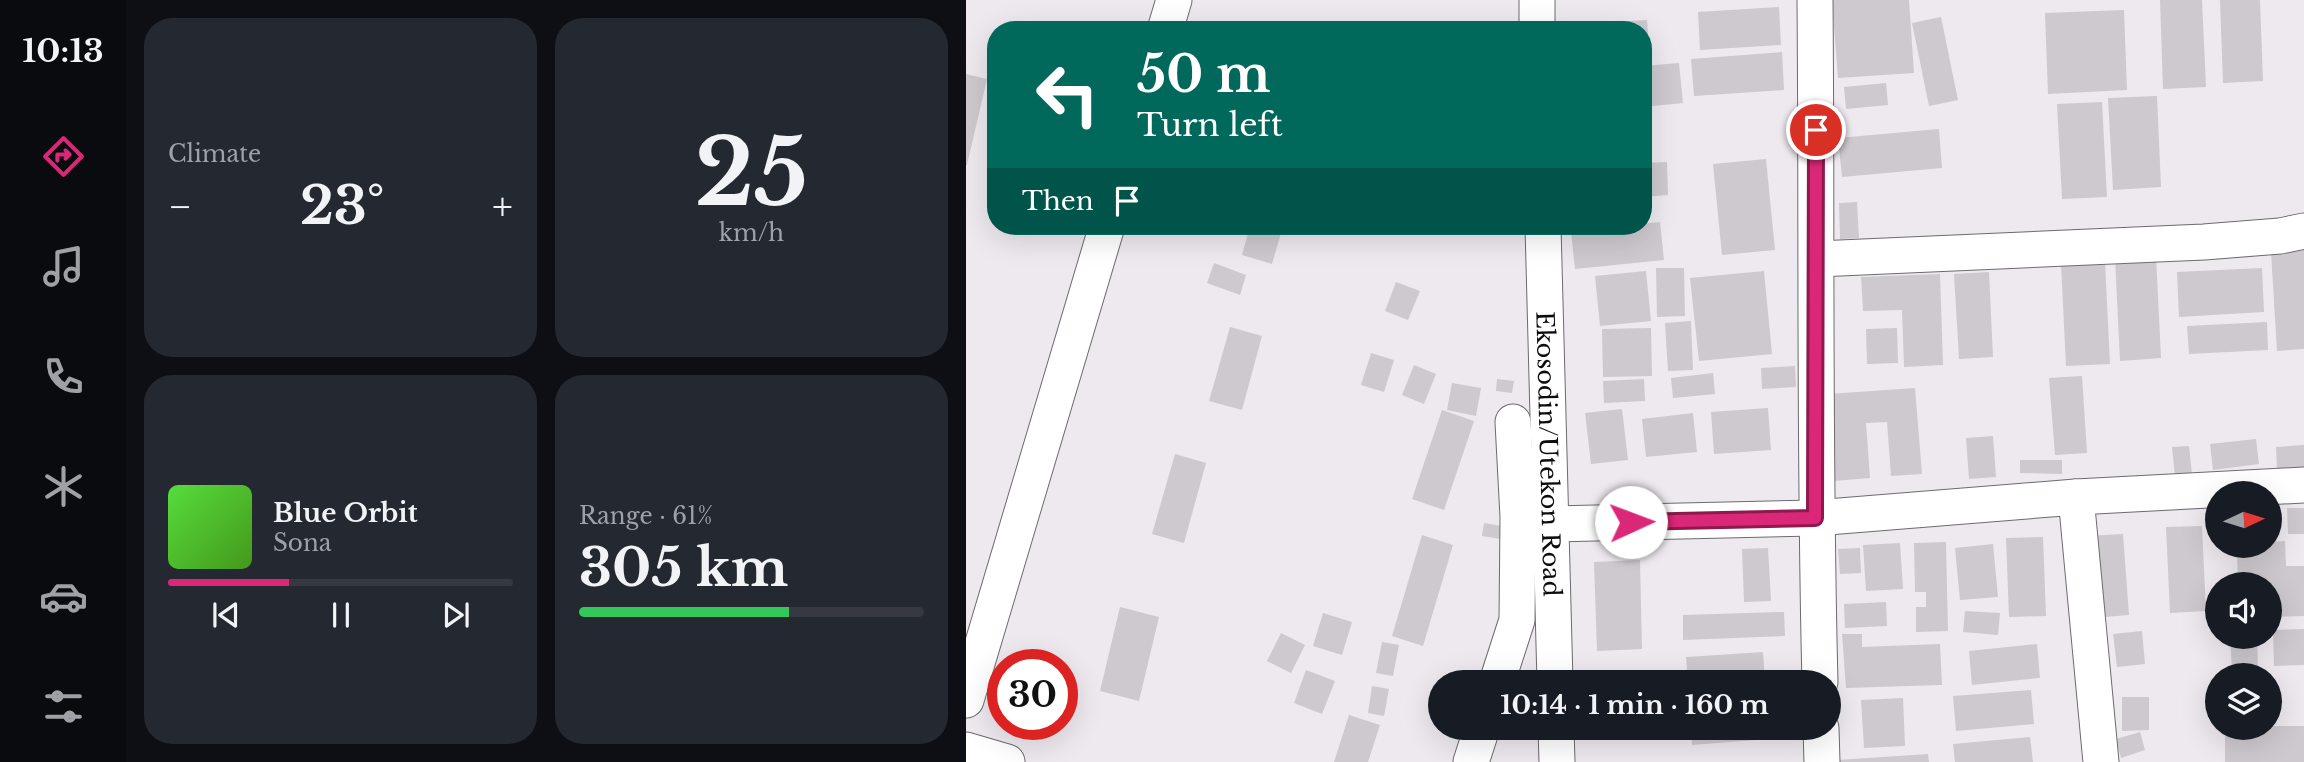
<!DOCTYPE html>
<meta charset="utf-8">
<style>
:root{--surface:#171b24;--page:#242831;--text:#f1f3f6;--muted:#9ea1a6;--line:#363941;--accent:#db2777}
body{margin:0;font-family:"Libre Baskerville",serif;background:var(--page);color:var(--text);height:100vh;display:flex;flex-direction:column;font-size:26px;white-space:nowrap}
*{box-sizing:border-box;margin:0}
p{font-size:23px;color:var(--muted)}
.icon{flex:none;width:38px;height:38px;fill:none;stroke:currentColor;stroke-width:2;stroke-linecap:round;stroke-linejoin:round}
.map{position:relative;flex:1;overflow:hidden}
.details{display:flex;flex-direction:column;gap:18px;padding:18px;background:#0d0f14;width:840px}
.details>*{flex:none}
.top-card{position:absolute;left:21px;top:21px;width:665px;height:214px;border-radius:28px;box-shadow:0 7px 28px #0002;background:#00695c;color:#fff;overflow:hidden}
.needle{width:46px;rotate:86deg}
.fabs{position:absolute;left:1239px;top:481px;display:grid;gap:14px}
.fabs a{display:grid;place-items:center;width:77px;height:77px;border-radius:50%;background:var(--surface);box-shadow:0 7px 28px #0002;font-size:35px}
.speed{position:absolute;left:21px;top:649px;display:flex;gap:14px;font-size:35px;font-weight:700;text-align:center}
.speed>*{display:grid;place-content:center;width:91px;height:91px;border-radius:50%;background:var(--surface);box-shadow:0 7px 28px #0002;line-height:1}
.speed .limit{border:10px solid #d22;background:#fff;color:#111}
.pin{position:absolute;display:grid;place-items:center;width:60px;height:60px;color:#fff;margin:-30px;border:4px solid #fff;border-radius:50%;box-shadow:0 2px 7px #0007}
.me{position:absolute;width:77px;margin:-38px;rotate:88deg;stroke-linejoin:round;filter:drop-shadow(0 0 5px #0008)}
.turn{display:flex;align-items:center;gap:24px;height:147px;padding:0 35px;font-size:32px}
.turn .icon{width:91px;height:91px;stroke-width:2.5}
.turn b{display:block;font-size:49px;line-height:60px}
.then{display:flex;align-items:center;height:66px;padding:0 35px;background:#0003;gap:14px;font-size:26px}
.big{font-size:52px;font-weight:700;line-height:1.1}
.details .card{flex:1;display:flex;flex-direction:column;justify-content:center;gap:10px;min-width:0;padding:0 24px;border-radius:28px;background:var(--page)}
.details .dial{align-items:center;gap:0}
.dial b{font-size:91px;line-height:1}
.song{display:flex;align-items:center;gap:21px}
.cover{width:84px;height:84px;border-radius:10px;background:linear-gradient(135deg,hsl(110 70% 55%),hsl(100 70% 35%))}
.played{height:7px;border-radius:4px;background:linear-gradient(90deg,var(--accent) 35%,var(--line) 35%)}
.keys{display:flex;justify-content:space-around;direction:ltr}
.heat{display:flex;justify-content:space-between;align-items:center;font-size:38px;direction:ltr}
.charge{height:10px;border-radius:5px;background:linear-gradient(90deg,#34c759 61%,var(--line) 0)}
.details .tiles{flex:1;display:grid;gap:18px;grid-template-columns:repeat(2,1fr)}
.trip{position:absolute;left:462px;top:670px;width:413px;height:70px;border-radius:35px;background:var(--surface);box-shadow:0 7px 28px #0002;font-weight:700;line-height:70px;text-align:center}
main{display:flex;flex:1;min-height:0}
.menu{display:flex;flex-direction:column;width:126px;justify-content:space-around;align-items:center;background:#090b0e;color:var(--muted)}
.menu .icon{width:49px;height:49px}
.menu .active{color:var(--accent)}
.menu b{font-size:32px;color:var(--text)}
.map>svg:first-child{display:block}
.building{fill:#cdc9cf}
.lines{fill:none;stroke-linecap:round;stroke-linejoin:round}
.minor-casing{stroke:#6e6a6f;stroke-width:37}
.minor{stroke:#fff;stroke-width:35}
.route-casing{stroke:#8e194d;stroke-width:18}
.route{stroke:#db2777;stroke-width:12}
.labels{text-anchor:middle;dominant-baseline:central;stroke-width:6;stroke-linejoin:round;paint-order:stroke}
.street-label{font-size:24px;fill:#0d0b0d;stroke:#fff}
</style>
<main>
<nav class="menu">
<b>10:13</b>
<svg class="icon active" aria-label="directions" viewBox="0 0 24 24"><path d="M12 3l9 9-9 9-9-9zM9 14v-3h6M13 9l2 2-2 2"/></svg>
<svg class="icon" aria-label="music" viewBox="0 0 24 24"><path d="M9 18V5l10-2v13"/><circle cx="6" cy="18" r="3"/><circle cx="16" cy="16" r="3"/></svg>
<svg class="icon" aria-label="phone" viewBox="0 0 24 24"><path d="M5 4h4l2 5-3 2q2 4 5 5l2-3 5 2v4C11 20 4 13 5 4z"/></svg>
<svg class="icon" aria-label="climate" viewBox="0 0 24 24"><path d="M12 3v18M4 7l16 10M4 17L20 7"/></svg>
<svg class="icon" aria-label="car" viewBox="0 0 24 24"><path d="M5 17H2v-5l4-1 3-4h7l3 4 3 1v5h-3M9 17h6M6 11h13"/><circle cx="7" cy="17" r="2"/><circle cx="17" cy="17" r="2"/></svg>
<svg class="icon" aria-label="filters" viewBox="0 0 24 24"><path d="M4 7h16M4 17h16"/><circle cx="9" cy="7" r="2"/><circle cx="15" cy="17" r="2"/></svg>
</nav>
<section class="details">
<div class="tiles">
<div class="card"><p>Climate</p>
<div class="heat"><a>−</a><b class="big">23°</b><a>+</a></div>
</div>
<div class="card dial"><b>25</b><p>km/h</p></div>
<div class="card">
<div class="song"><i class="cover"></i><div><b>Blue Orbit</b><p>Sona</p></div></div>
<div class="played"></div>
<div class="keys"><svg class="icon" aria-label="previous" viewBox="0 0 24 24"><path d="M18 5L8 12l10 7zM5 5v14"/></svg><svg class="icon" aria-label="pause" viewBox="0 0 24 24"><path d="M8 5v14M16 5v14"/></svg><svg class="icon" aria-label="next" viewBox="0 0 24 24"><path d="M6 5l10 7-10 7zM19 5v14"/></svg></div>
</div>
<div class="card"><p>Range · 61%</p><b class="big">305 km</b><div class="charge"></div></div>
</div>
</section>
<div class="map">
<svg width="1338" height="762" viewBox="0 0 1338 762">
<rect width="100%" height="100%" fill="#ede9ef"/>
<g class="building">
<path d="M866,0H943L948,73L872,78Z"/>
<path d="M1194,0H1236L1240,87L1197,89Z"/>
<path d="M1254,0H1294L1297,81L1257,83Z"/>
<path d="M813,7L815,45L734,50L732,12Z"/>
<path d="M1158,10L1161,90L1082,94L1079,13Z"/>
<path d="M975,17L992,100L963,106L946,23Z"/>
<path d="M681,20L683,46H677V30H614L613,24Z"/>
<path d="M816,52L818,90L728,96L725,59Z"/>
<path d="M713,63L717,103L677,107V66Z"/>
<path d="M0,74L21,79L1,165H0Z"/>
<path d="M920,83L922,105L880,109L878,87Z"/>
<path d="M1191,96L1195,187L1147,190L1142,98Z"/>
<path d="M1136,102L1141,197L1096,199L1091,104Z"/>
<path d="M973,129L976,168L876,177L872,138Z"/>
<path d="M800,159L809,250L756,255L747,164Z"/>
<path d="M701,162L702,195L677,197V163Z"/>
<path d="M891,202L893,238L874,239L873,203Z"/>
<path d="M694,222L698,260L609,269L605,231Z"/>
<path d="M284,226H317L306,264L276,255Z"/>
<path d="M1338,250V349L1311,351L1305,252Z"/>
<path d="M1190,256L1195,358L1154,361L1149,258Z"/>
<path d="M1139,262L1144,364L1100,366L1095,264Z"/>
<path d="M248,263L280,275L274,295L241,283Z"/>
<path d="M690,268H718L719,316L691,317Z"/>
<path d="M1296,268L1298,312L1213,317L1211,272Z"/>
<path d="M680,271L685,321L634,326L629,276Z"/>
<path d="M798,271L806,354L733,361L724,278Z"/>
<path d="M1023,272L1027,357L993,359L988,274Z"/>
<path d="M974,274L977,365L938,367L936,310L897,311L895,277Z"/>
<path d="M430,282L454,291L442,320L419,311Z"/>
<path d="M725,321L727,370L702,371L699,323Z"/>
<path d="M1301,322L1302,350L1223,354L1221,326Z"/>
<path d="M264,327L296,336L276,410L243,401Z"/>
<path d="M685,328L686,376L637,377L636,329Z"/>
<path d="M931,328L932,363L901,364L900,329Z"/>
<path d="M405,353L428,360L418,392L395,385Z"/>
<path d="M448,365L470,374L458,404L436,395Z"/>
<path d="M829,366L830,387L796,389L795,368Z"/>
<path d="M747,373L749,394L707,398L705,378Z"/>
<path d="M1116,376L1121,453L1089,455L1083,378Z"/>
<path d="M531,379L548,381L546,393L530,391Z"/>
<path d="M678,379L679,401L638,403L637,381Z"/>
<path d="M486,383L515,388L510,416L481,410Z"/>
<path d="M949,388L956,474L925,476L921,422L900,423L904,478L868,481L862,394Z"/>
<path d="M802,408L805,450L748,454L745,412Z"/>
<path d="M656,409L662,460L625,464L619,413Z"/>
<path d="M476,410L508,421L478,510L446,499Z"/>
<path d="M727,413L731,452L680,457L676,419Z"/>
<path d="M1027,436L1030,477L1003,479L1000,438Z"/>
<path d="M1290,439L1293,464L1247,470L1244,444Z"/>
<path d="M1338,445V468L1311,470L1310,447Z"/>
<path d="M1223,446L1226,474L1209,476L1206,447Z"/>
<path d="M209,454L240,463L218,543L186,534Z"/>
<path d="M1054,460H1096V474L1054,473Z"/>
<path d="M1321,508H1338V534H1322Z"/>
<path d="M518,523L536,526L534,539L516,536Z"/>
<path d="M1236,526L1240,611L1204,613L1200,527Z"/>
<path d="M1157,534L1163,615L1126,618L1121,536Z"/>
<path d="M456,535L487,545L457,646L426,636Z"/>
<path d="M1077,537L1080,616L1043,617L1040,538Z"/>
<path d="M1319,541L1320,566H1338V616L1304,617V584H1272L1271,554L1298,553L1297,546H1304V542Z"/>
<path d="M980,542L982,631L950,632V607H960V592H949L948,543Z"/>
<path d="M934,543L937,589L900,591L897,545Z"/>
<path d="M1027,544L1032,597L994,600L989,548Z"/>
<path d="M802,548L805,601L778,602L776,549Z"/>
<path d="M894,548L895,573L874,574L872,549Z"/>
<path d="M674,560L676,649L631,651L628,562Z"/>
<path d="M920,602L921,626L879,628L878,604Z"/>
<path d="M154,607L193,617L173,701L134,691Z"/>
<path d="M999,611L1034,613L1032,635L997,632Z"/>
<path d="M818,612L819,636L717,640V615Z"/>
<path d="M357,613L386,622L376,655L347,646Z"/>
<path d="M1338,629V665L1308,666L1307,630Z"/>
<path d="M1176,631L1179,664L1151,667L1147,634Z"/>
<path d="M315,633L339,645L325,673L301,661Z"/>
<path d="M876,634H896V647L974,644L976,685L880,688Z"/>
<path d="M1264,637H1291L1292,669L1266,670Z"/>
<path d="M416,642L433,645L427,676L410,673Z"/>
<path d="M1071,644L1074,678L1006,685L1003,651Z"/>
<path d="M797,652L799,682H722L720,657Z"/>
<path d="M340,670L369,681L356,714L328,703Z"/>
<path d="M406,686L423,689L418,716L402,713Z"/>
<path d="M1065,690L1068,724L990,731L987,696Z"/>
<path d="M1156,697H1183V730L1156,731Z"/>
<path d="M937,698L939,746L898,748L895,700Z"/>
<path d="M383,715L414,725L402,762H368Z"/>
<path d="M1304,726H1338V762H1259V728H1304Z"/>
<path d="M657,728H673L674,736H657Z"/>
<path d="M725,728H803V739L726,745Z"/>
<path d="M1174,732L1179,750L1155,758L1150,739Z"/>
<path d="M1064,737L1067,762H989L987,744Z"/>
<path d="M962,754L963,762H871V760Z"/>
</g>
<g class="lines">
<defs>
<g id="minor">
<path d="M571,0V30"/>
<path d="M849,0C851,228 848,455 854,682"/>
<path d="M199,30L208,0"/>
<path id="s1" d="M577,226L589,682"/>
<path d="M851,259L1238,242L1314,236L1338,231"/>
<path d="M1110,497L1135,762"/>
<path d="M586,524L849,518L1110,497L1338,485"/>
<path d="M531,682L551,620L552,517L547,422"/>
<path d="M0,700L141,226"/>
<path d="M590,728L591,762"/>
<path d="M855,728L856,762"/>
<path d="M0,750L41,762"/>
<path d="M505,762L516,728"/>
</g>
</defs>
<use href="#minor" class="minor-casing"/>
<use href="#minor" class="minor"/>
</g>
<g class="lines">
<defs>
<path id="route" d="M665,522L849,518L850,130"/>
</defs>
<use href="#route" class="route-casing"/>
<use href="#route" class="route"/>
</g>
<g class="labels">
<g class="street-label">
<text stroke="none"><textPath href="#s1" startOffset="228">Ekosodin/Utekon Road</textPath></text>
</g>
</g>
</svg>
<div class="fabs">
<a><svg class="needle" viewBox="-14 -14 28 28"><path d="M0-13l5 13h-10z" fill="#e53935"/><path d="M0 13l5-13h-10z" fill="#9ea1a6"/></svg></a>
<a><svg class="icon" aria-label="sound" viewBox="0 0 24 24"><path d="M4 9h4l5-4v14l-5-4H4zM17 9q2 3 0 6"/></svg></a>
<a><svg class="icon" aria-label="layers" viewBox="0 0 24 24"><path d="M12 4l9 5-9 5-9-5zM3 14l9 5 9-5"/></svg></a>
</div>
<div class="speed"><div class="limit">30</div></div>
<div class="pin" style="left:850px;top:130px;background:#d93025"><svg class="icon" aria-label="arrive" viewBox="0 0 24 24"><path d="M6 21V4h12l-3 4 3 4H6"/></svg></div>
<svg class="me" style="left:665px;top:522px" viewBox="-20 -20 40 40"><circle r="19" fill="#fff"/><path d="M0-13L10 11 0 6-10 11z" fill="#db2777"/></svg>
<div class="trip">10:14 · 1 min · 160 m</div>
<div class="top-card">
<div class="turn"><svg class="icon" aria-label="left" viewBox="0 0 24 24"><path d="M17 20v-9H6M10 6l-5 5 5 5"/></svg><div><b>50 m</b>Turn left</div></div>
<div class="then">Then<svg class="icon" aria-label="arrive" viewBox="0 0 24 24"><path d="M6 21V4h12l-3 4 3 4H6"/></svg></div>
</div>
</div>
</main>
